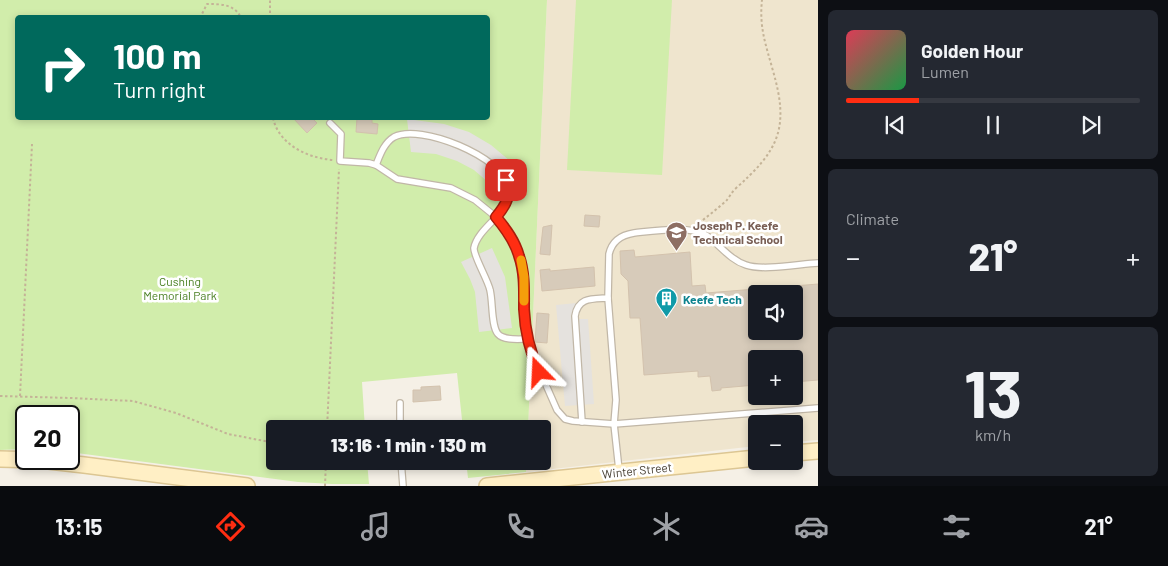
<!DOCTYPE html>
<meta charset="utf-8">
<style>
:root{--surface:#171b24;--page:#242831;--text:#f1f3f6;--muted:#9ea1a6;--line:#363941;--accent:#ff2d12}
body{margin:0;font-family:Barlow,sans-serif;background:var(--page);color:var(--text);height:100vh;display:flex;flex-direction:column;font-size:19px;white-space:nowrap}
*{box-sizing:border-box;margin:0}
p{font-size:16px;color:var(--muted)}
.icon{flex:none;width:28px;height:28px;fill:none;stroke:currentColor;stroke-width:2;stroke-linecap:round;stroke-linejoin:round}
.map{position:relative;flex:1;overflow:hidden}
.sheet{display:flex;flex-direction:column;gap:10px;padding:10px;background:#0d0f14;width:350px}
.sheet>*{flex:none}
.top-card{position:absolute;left:15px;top:15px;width:475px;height:105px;border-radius:5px;box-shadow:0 2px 8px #0003;background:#00695c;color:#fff;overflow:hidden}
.controls{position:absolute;left:748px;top:285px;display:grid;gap:10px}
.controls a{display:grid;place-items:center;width:55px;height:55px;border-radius:5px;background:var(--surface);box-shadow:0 2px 8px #0003;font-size:25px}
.speed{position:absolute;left:15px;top:405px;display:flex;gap:10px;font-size:25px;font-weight:700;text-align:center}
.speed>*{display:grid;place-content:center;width:65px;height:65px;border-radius:50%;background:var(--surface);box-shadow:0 2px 8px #0003;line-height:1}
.speed .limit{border:2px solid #111;border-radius:8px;background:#fff;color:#111}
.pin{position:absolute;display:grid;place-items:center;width:42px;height:42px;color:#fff;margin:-21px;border-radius:10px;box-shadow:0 2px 8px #0006}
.me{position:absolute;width:55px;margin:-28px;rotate:339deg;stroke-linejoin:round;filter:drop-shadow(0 0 4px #0008)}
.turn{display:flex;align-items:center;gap:18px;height:105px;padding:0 15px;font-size:22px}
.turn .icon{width:65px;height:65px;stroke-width:2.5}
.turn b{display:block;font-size:35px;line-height:42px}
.big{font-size:38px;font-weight:800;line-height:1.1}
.sheet .card{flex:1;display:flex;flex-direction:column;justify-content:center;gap:8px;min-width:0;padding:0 18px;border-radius:8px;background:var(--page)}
.sheet .dial{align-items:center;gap:0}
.dial b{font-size:65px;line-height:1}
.song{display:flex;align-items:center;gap:15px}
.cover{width:60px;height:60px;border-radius:8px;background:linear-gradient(135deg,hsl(350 70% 55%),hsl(140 70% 35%))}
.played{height:5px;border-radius:2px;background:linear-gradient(90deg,var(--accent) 25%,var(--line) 25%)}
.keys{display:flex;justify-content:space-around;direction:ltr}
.heat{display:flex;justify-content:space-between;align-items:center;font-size:28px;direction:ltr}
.trip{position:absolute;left:266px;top:420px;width:285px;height:50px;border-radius:5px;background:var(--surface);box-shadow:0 2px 8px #0003;font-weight:800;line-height:50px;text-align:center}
.tabs{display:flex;height:80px;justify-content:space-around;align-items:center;background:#090b0e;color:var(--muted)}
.tabs .icon{width:35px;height:35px}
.tabs .selected{color:var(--accent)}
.tabs b{font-size:22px;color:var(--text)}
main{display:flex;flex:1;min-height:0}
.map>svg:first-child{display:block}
.education{fill:#efe5ce;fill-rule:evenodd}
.green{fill:#d1edab;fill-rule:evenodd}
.parking{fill:#e5e2de}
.building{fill:#d7cbba;stroke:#d3c2ad}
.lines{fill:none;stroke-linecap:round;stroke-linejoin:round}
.lane-casing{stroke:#c1b7a7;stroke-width:8}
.secondary-casing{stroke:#dcc693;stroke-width:18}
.path{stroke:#c4b397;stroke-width:2;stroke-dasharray:2.5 2.5;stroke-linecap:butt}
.lane{stroke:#fff;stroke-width:5.5}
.secondary{stroke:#ffefc5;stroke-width:15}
.route-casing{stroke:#a61d0c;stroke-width:12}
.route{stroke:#ff2d12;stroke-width:9}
.slow{stroke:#f59e0b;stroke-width:9}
.labels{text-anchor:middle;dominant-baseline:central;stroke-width:5;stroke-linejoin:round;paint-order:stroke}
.education-label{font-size:12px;font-weight:bold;fill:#785e54;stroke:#fff;text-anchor:start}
.park-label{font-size:12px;fill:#497f22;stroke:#fff}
.culture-label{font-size:12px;font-weight:bold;fill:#0d838f;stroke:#fff;text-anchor:start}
.street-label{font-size:12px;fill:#484034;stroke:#fff}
</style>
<main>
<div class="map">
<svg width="818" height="486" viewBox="0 0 818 486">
<rect width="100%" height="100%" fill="#f5f0e6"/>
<path class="education" d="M547,0H818V440L794,442V424H756V446L526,472V461H542V429H528ZM756,294H794V331H756ZM756,359H794V396H756Z"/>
<g class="green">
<path d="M0,0H547L528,429H463L457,373L362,382L365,429H275V461H367L369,484H332L298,482L69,452V416H26V449L0,450ZM18,18H488V118H18Z"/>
<path d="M576,0H672L662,175L567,170Z"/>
<path d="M466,461H526V472L468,478Z"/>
</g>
<g class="parking">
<path d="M407,119L444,124L469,132L491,145L517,167L495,188L474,170L457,161L436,154L411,152Z"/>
<path d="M492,248L505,277L512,328L479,332L475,292L470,279L461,262Z"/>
<path d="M577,303L579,319H588L594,404L565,406L556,305Z"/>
</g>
<g class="building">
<path d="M293,118H312L317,123L307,133Z"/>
<path d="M357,118H372V123L378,124L377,134L356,132Z"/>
<path d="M585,215L600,216L599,227L584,226Z"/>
<path d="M552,225L550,255L540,254L543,227Z"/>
<path d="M634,250L635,257L690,252L692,286L705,285L706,293L756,289V333L794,331V286L818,284V380L794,382V359H756V385L721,388V390L712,391L710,376L698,377V371L644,375L640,318H630L628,281L621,274L620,251Z"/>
<path d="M594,267L595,286L542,291L540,270L550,269V271Z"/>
<path d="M537,313L549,314L547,343L535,342Z"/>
<path d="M440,386L441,400L413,402V390H421V387Z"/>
</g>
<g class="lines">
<defs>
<g id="lane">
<path d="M330,123L341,134L340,161L369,163L376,165L397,179L451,188L475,200L496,217L510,236L520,257L523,277L526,324L531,351L557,410L565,419L573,421L614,424L818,408"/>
<path d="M376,165C380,155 384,143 394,137C420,123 503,157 509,187C514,212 478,226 474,248C473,255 488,280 490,290C493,302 491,326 498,334C504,341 520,339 528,339"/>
<path d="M582,422L575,316C578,297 592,299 608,298"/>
<path d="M400,429V403"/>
<path d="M401,461L403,486"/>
<path d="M619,470L614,424L616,400L608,298L609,254C612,241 621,235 634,233C653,231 689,225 706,235C719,244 730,260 746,265C763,271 799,264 818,263"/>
</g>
<g id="secondary">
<path d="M794,453L818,451"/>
<path d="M0,459L40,460L84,465L247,486"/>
<path d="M487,486L756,458"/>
</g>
</defs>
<use href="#lane" class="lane-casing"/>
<use href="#secondary" class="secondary-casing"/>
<g class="path">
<path d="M200,18L207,4C220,4 235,4 241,18"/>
<path d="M270,18V0"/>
<path d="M273,118C279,145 308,158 333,160"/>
<path d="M699,223C708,216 717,209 726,201C729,198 731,193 735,189C778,151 790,129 773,71C766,45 759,28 762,0"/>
<path d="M0,396L70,398L133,401L176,413L228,434L275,443"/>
<path d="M20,396L32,144"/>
<path d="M327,429L339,169"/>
<path d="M325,486L326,461"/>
</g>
<use href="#lane" class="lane"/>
<use href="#secondary" class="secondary"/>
</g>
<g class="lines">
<defs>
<path id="route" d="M506,180C512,195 506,205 496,217C506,229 515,241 519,256C525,273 524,292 524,309C525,332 530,352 539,372"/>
</defs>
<use href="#route" class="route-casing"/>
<use href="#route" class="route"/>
<path class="slow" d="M521,260L524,277V301"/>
</g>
<defs>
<symbol id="school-pin" viewBox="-11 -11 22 30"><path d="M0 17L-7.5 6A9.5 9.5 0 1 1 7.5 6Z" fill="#8d6e63" stroke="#fff"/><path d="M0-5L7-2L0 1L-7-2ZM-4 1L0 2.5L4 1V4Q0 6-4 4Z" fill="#fff"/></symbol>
<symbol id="building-pin" viewBox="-11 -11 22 30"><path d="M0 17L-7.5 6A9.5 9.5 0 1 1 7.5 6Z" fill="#0f9aa8" stroke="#fff"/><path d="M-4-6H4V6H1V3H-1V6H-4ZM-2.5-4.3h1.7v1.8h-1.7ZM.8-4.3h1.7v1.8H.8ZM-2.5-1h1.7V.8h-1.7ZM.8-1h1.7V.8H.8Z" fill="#fff"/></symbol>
</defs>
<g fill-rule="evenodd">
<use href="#school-pin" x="664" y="220" width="25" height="34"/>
<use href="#building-pin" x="654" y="286" width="25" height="34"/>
</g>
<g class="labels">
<g class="education-label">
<text x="693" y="225">Joseph P. Keefe<tspan x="693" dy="14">Technical School</tspan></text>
</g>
<g class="park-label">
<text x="180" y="281">Cushing<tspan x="180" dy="14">Memorial Park</tspan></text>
</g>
<g class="culture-label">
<text x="683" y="299">Keefe Tech</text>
</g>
<g class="street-label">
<text transform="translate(637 470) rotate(-6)">Winter Street</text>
</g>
</g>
</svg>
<div class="controls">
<a><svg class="icon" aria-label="sound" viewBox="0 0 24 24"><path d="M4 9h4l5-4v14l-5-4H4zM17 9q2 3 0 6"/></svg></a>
<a>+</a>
<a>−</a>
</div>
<div class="speed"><div class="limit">20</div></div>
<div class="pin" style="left:506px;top:180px;background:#d93025"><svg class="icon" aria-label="arrive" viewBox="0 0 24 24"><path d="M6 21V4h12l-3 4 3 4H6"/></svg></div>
<svg class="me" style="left:539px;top:372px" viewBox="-20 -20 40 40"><path d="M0-17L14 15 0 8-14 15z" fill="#ff2d12" stroke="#fff" stroke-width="4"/></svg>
<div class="trip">13:16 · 1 min · 130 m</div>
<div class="top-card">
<div class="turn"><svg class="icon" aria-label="right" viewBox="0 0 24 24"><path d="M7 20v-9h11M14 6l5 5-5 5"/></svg><div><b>100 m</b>Turn right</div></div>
</div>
</div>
<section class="sheet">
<div class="card">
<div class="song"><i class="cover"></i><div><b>Golden Hour</b><p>Lumen</p></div></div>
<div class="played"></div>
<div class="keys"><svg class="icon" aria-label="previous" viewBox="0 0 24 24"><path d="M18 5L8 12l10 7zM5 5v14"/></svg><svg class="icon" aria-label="pause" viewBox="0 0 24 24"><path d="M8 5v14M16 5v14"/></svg><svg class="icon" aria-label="next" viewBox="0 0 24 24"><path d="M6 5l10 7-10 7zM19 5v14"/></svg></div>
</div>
<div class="card"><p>Climate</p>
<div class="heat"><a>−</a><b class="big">21°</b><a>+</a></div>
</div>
<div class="card dial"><b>13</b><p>km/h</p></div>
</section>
</main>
<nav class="tabs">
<b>13:15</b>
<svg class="icon selected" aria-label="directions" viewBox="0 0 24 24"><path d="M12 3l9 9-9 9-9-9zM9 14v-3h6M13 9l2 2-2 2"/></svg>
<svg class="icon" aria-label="music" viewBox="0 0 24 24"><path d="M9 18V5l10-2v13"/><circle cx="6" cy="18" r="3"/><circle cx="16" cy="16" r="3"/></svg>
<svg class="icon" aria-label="phone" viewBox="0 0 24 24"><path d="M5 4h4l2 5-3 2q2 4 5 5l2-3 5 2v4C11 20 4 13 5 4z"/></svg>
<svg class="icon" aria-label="climate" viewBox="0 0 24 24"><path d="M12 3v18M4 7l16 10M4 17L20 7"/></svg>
<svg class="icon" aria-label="car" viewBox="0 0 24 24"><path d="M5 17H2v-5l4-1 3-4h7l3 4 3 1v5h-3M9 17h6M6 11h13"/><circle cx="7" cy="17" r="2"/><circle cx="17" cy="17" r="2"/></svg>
<svg class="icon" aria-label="filters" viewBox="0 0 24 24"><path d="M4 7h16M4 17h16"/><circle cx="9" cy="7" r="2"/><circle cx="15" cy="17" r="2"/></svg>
<b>21°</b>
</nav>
